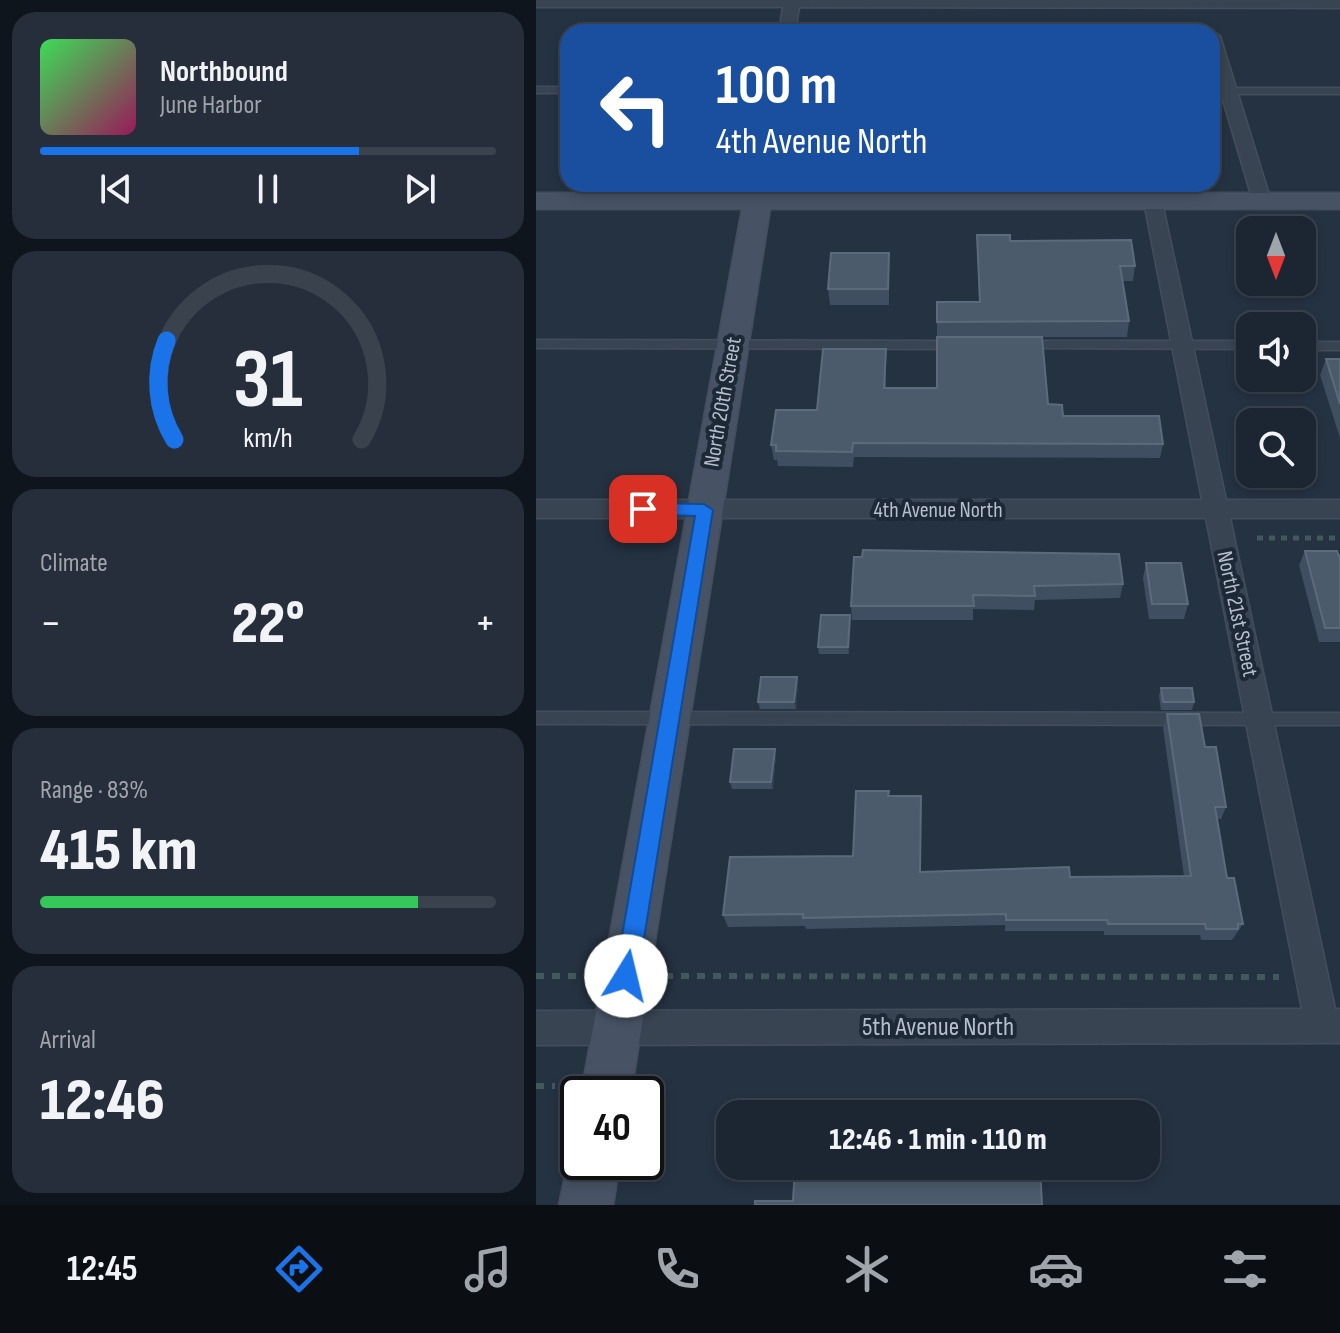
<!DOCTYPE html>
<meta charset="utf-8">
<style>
:root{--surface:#1c2632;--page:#252e3a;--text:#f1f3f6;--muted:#a0a5ac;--line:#3a434d;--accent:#1a73e8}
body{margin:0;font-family:"Sofia Sans Condensed",sans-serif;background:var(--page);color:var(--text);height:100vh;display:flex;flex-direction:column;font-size:30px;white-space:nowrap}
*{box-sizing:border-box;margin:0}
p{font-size:26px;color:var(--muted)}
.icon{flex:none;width:44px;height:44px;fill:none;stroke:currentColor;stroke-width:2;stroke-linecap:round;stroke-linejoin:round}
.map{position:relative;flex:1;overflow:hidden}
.details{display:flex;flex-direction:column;gap:12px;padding:12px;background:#0f151c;width:536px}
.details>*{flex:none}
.top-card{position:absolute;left:24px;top:24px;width:660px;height:168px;border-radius:24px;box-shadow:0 4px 12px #0003,0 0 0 2px var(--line);background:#1a4fa0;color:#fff;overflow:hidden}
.needle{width:52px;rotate:180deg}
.controls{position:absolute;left:700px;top:216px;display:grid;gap:16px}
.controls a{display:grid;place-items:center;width:80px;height:80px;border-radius:16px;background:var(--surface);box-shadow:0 4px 12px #0003,0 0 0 2px var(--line);font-size:40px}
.speed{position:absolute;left:24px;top:1076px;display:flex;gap:16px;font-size:40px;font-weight:700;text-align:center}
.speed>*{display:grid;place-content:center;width:104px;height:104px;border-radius:50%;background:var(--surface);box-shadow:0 4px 12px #0003,0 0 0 2px var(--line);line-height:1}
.speed .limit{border:4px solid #111;border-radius:12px;background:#fff;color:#111}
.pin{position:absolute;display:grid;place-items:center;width:68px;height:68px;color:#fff;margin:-34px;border-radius:16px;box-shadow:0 4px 12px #0006}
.me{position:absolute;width:88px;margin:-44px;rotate:9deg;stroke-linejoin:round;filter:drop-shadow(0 0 6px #0008)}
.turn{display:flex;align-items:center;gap:28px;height:168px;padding:0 24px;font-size:36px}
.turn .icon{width:104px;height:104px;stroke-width:2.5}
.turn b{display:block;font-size:56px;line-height:68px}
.big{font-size:60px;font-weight:800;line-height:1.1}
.details .card{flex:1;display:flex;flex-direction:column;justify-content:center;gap:12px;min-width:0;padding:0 28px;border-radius:24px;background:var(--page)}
.details .dial{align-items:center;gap:0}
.dial svg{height:208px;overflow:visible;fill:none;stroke:var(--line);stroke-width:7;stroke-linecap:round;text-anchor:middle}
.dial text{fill:var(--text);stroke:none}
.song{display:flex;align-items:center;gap:24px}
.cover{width:96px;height:96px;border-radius:12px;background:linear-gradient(135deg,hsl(130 70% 55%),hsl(330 70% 35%))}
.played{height:8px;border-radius:4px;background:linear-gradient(90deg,var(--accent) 70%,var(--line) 70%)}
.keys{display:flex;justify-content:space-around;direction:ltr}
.heat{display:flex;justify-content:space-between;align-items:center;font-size:44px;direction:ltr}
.charge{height:12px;border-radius:6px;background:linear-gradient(90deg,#34c759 83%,var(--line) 0)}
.trip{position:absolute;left:180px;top:1100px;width:444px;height:80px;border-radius:24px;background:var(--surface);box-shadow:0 4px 12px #0003,0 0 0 2px var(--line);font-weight:800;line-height:80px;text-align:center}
.menu{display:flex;height:128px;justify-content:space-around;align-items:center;background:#0b0f14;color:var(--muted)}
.menu .icon{width:56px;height:56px}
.menu .selected{color:var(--accent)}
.menu b{font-size:36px;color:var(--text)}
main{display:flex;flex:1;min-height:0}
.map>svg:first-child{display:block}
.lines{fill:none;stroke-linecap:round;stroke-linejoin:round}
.lane-casing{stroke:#434d5b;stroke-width:3}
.street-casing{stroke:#434d5b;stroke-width:3}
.secondary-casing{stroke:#434d5b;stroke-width:3}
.path-far1{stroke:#40595b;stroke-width:5;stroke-dasharray:6 6;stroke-linecap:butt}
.path{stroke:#40595b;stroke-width:6;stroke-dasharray:8 8;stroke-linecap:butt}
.lane{fill:#394452;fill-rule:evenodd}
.street{fill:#394452;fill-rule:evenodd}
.secondary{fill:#475365;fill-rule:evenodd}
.wall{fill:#3f4e60}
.shaded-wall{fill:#2f3e4f}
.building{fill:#4c5b6c;stroke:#5c6a7b;stroke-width:2}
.route{fill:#1a73e8;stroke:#114b97;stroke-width:2}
.labels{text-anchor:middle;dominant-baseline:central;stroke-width:8;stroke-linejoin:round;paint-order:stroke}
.street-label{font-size:22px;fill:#b6bfcc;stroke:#1e2937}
.near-street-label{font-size:26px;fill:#b6bfcc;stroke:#1e2937}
</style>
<main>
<section class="details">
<div class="card">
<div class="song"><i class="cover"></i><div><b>Northbound</b><p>June Harbor</p></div></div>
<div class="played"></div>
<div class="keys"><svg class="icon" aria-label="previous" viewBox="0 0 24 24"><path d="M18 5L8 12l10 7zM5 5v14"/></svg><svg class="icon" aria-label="pause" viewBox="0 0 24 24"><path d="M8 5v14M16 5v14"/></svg><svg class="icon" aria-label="next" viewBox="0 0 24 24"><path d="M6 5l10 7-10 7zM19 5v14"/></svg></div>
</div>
<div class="card dial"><svg viewBox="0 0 100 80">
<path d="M14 69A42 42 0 1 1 86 69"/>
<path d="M14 69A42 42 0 0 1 11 31" stroke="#1a73e8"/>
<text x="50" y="56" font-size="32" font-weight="700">31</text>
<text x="50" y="72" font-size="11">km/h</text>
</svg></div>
<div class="card"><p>Climate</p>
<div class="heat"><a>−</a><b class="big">22°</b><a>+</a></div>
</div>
<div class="card"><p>Range · 83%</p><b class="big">415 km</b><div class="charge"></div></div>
<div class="card"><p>Arrival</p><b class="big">12:46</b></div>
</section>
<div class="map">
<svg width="804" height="1205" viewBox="0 0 804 1205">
<rect width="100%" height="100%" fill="#253242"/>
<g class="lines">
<defs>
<g id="lane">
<rect x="0" y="87" width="32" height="6"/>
<rect x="676" y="88" width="128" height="6"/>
<path d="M0,340L418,341L424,345L418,349L0,348Z"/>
<path d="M490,341H714V349L486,348V342Z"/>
<rect x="766" y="342" width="38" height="8"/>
<path d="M0,712L804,713V725L0,724Z"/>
</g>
<g id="street">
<path d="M0,0H804V8L263,7L259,32H243L247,7H0Z"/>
<path d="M676,31L684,36L735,201L733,205H719L717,201L676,63V32H673Z"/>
<path d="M215,184H233L228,206L221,208L212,202Z"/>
<path d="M617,196L626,202L690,500H804V518H694L799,1009H804V1043L0,1045V1011L766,1009L670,518H0V500H666L608,202Z"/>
</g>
<g id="secondary">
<path d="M0,193H804V209H234L95,1094H45L206,209H0Z"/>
<path d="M42,1142V1162H84L77,1205H23L32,1162Z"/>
</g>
</defs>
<use href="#lane" class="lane-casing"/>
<use href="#street" class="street-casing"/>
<use href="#secondary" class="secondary-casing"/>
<path class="path-far1" d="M721,538H804"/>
<g class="path">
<path d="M0,976H51"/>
<path d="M129,976L743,977"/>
<path d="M0,1086H19"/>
</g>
<use href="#lane" class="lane"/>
<use href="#street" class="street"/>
<use href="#secondary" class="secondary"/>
</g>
<g class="wall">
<path d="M441,235L599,266L597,281H586L593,321L591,337H506L512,404L527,416L627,444L624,458L318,457L317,467L242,466L241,460H238L235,445L281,410L350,349V388H401V302H443Z"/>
<path d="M353,253V305H294L292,289Z"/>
<path d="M790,359H804V438L784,375Z"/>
<path d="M769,551L804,556V642H783L763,565Z"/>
<path d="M318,557L587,584L584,598L499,600L498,610L437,609V620H316L315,606Z"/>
<path d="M610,563L652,604L648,619H613L607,578Z"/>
<path d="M314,615L313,654H283L282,647Z"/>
<path d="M261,677L262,684L260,709H224L222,702Z"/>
<path d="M625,688L658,702L656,710H625L623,696Z"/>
<path d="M631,714L669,747L690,807L685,819H681L691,878L707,924L696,940H665L664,935H568V931H469V925L270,929L269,926L192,927L187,915L317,856L353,796L384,872L534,877L648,876L627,728Z"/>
<path d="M240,756L237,789H196L194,782Z"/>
</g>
<g class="shaded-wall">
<path d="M314,615L315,623L313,654L312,647Z"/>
<path d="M261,677L262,684L260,709L258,702Z"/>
<path d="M239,749L240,756L237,789L235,782Z"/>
</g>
<g class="building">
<path d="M441,235H474V241L595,240L599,266H584L593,321L401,322V302H444Z"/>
<path d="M295,253H353L352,289H292Z"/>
<path d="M401,337H506L512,404L526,405L527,416H623L627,444L317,443L316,452L240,451V445H235L240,410H281L287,349H350L348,388H401Z"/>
<path d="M790,359H804V404Z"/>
<path d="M327,550L583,554L587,584L498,586L499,596L437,595L438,606H315L318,557H326Z"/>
<path d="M769,551H801L803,556H804V628H789Z"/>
<path d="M610,563H645L652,604H616Z"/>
<path d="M285,615H314L312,647H282Z"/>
<path d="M225,677H261L258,702H222Z"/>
<path d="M625,688H656L658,702H627Z"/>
<path d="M631,714H663L669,747H680L690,807H679L691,878H698L707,924H702V929H670L669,924H572L571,920H470V914L267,918V914L187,915L194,857L317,856L320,791H353L352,796H385L384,872L533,867L534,877L655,876Z"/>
<path d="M198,749H239L235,782H194Z"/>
<path d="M259,1166H504L506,1205H219V1201H257Z"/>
</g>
<path class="route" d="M107,503L168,504L177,510L102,976L98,984L90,988L82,984L79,976L159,516L101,514L98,509L101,505Z"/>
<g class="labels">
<g class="street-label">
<text transform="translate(187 402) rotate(-80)">North 20th Street</text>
<text x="402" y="510">4th Avenue North</text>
<text transform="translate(701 614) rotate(78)">North 21st Street</text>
</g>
<g class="near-street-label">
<text x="402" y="1027">5th Avenue North</text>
</g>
</g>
</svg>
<div class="controls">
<a><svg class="needle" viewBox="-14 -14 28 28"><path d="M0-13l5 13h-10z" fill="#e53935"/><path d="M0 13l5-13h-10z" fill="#a0a5ac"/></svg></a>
<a><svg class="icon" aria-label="sound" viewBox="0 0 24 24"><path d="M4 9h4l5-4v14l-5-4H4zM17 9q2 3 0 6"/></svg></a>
<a><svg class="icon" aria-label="search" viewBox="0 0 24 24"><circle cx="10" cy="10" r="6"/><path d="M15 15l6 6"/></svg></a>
</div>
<div class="speed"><div class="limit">40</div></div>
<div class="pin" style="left:107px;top:509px;background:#d93025"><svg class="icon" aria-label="arrive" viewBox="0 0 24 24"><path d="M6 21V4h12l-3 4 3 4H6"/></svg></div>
<svg class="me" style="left:90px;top:976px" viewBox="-20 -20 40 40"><circle r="19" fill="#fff"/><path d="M0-13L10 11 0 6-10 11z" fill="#1a73e8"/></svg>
<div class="trip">12:46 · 1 min · 110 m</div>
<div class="top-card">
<div class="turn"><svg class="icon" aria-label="left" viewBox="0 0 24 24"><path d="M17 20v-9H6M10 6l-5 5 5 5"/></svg><div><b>100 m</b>4th Avenue North</div></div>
</div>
</div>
</main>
<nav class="menu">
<b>12:45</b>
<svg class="icon selected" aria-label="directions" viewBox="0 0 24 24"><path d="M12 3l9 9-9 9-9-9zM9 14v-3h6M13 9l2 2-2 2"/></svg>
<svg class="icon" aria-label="music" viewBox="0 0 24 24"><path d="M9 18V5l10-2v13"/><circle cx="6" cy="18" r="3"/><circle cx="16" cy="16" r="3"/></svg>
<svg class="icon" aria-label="phone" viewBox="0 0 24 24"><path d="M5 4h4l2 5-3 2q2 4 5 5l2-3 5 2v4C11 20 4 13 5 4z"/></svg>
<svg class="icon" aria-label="climate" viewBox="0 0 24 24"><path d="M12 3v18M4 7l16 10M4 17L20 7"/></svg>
<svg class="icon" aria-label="car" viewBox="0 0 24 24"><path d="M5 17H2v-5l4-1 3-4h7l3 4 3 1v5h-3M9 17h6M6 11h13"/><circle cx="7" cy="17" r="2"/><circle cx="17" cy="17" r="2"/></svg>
<svg class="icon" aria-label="filters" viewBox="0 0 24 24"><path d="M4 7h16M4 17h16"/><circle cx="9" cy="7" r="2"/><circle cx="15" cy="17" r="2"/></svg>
</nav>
